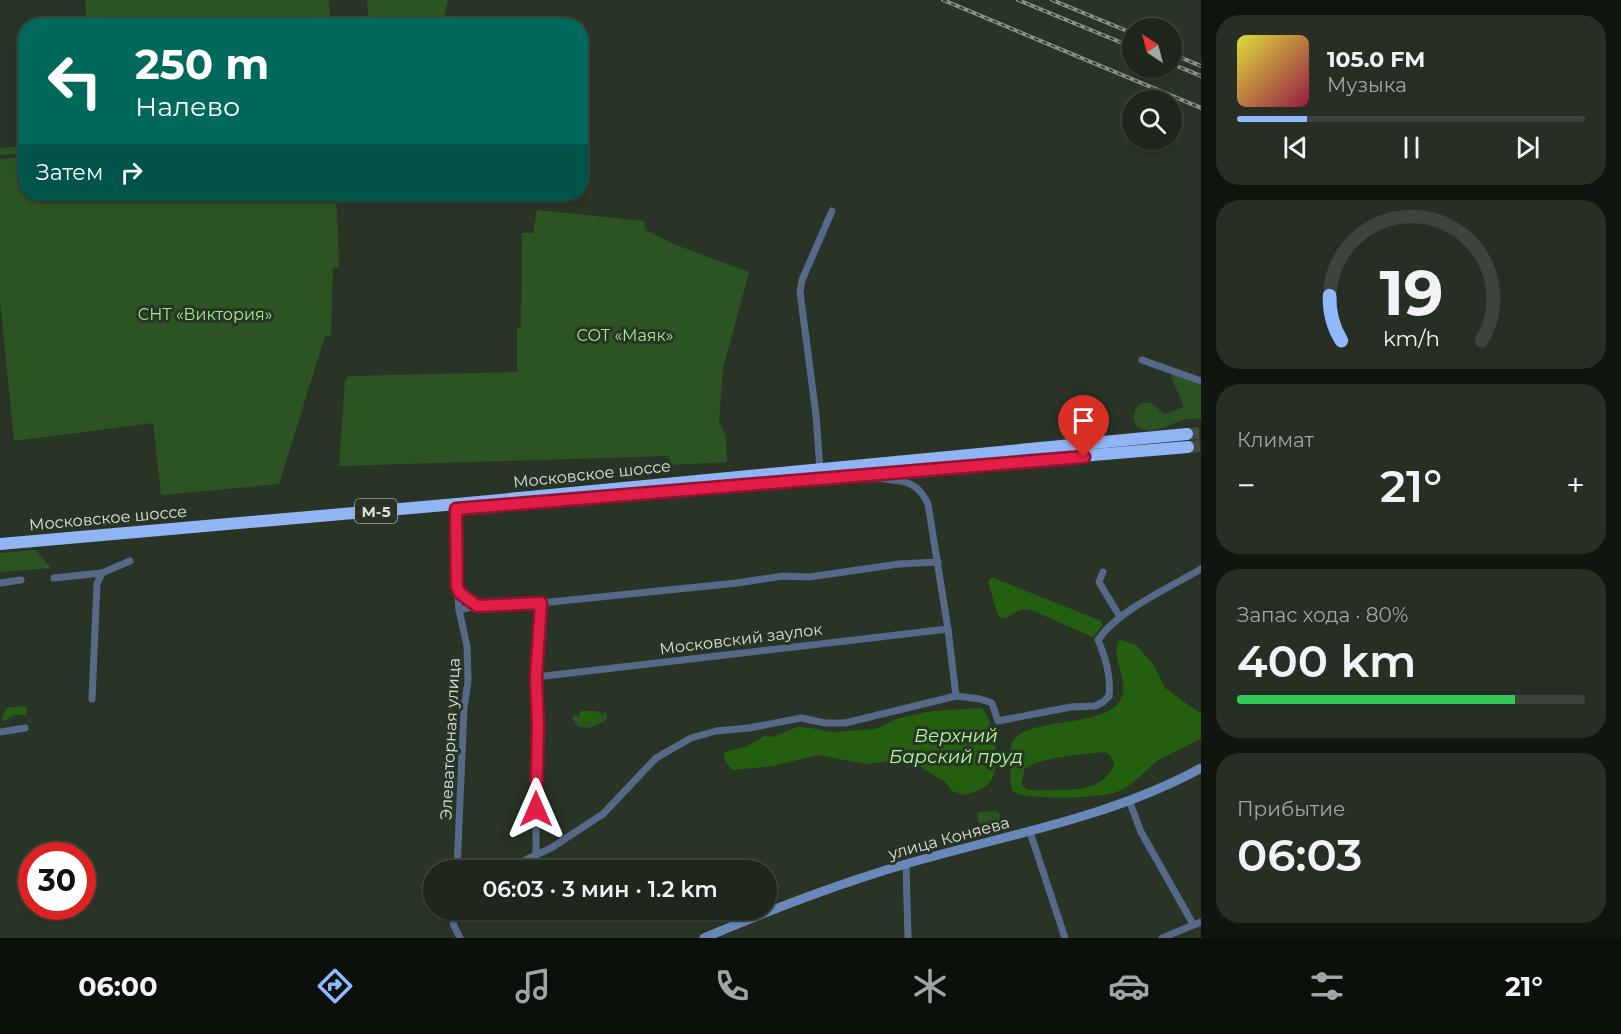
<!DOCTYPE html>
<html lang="ru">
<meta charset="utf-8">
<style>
:root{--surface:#1f271c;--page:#272f25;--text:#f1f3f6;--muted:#a1a5a3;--line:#3c443b;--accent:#90b8fd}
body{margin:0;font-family:Montserrat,sans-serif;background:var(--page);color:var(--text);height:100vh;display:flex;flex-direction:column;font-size:22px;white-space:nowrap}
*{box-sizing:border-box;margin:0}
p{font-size:20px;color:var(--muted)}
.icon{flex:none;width:33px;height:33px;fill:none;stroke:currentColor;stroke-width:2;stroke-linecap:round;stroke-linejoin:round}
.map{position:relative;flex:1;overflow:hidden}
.side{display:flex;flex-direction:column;gap:15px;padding:15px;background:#11150f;width:420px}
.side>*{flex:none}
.top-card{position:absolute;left:18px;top:18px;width:570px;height:183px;border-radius:24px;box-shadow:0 2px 4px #0004,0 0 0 2px var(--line);background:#00695c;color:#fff;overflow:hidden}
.needle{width:39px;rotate:324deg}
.fabs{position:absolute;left:1122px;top:18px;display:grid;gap:12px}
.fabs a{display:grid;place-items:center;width:60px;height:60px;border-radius:50%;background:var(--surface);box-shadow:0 2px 4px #0004,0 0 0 2px var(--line);font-size:30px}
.speed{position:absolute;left:18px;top:842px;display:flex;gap:12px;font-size:30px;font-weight:700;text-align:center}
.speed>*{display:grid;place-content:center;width:78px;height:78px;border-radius:50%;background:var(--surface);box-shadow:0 2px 4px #0004,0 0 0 2px var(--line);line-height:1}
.speed .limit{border:9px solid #d22;background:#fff;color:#111}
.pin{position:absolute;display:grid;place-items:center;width:51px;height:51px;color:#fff;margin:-62px -26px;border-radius:50% 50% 50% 0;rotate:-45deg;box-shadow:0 0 6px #0007}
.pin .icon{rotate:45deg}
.me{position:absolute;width:66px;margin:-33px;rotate:0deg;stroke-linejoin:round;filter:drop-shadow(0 0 4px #0008)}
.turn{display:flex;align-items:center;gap:21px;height:126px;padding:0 18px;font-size:27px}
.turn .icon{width:78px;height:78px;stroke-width:2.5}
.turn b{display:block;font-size:42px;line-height:51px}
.then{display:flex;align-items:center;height:57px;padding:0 18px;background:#0003;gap:12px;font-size:22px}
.big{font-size:45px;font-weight:600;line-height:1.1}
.side .card{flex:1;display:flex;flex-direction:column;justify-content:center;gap:9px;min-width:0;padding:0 21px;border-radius:24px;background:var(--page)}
.side .dial{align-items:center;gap:0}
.dial svg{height:156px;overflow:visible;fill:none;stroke:var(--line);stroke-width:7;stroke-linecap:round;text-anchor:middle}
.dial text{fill:var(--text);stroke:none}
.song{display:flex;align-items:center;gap:18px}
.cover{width:72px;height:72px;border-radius:9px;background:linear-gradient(135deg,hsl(60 70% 55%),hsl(340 70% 35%))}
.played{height:6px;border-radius:3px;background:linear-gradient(90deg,var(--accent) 20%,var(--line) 20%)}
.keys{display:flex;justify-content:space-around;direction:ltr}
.heat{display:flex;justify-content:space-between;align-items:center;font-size:33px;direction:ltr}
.charge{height:9px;border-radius:4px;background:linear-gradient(90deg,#34c759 80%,var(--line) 0)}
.trip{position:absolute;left:423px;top:860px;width:354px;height:60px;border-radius:30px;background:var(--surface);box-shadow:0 2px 4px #0004,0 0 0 2px var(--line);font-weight:600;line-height:60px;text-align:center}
.dock{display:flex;height:96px;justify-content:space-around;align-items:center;background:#0c100b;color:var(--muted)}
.dock .icon{width:42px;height:42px}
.dock .selected{color:var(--accent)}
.dock b{font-size:27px;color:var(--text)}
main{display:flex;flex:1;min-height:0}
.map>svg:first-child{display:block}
.green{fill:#2c5422}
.water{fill:#245f10;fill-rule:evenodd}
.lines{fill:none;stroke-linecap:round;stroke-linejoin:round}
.highway-tunnel{stroke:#434e41;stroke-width:12;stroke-dasharray:12 6;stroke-linecap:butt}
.street{stroke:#566989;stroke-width:7}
.secondary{stroke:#6a87ba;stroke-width:9}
.highway{stroke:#90b4f4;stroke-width:12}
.rail-casing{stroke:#899287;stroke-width:4}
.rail{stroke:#293426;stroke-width:1.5;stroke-dasharray:4.5;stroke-linecap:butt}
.route-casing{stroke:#92132f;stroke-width:15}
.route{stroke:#e11d48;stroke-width:10}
.labels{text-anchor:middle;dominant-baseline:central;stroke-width:6;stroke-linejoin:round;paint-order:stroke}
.shield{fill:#293426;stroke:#a4ada3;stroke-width:1.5}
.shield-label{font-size:15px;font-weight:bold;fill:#d9e1d8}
.park-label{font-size:16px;fill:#9eee8a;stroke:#293426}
.street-label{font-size:16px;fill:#d9e1d8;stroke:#293426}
.water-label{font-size:18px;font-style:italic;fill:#acfd98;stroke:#293426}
</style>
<main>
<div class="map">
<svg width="1201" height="938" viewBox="0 0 1201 938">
<rect width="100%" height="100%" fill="#293426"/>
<g class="green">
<path d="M85,0H329L330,25H87Z"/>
<path d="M367,0H448L442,26L369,25Z"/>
<path d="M25,146V153L0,155V148Z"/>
<path d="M25,157L26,194H336L339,267L333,268L331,335L325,336L279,484L161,495L153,423L14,441L0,301V159Z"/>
<path d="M537,210L644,221L645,230L676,245L749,272L723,369L719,422L726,436L727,462L671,465L669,456L339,466L345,380L349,376L517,372V328H521L522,233H533Z"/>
<path d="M1169,372L1201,384V420C1181,413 1164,434 1145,430C1127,426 1132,400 1150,403C1155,404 1160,412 1165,414L1184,407Z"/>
<path d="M36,550L51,568L0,572V553Z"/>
<path d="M604,711L607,714L606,720L590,728L579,727L573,720L572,716L577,715L582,723L595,722L604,716Z"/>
<path d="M997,811L1000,815L999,822L981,824L978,822L977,815L979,812Z"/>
</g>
<g class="water">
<path d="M991,577L1101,621L1103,625L1093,637L1031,610C1029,610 1023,609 1021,610C1011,612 1007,623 998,615L988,582Z"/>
<path d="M1122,640L1136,645L1153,664L1165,688L1201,714V738C1189,746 1176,750 1164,757C1148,765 1138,783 1119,791C1101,799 1030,800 1013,792L1011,787C1011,776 1008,754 1011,745C1021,715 1106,730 1121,699C1130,680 1110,659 1119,641ZM1104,752L1110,755L1114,763C1105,797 1055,789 1027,790L1021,784L1025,768C1045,756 1081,755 1104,752Z"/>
<path d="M24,706L27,708L26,715H15L4,721L2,719L6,708Z"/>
<path d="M981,708C995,719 1002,769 989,783C983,789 972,793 964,795L952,791L945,782L916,764L892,761L866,764L818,755L773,766L733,770C728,766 723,759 724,752L746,747L764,736L773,737L797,727L811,728L832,732L876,729L896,719L931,711Z"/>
<path d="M581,711H597L604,716L595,722L582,723L578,717Z"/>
</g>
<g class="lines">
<g class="highway-tunnel">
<path d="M1187,434L1201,433"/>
<path d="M1188,447L1201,446"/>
</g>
<g class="street">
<path d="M1142,360L1201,381"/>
<path d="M820,469L816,415L800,292L802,280L832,211"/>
<path d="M876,478C901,481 917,479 928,504L948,629L956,696L980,699L992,703L998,721L1071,707L1095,706L1103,702L1109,696C1111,676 1106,659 1098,640C1118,610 1169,588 1201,569"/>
<path d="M456,509V576L459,610L467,646L468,681L464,708L457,870"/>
<path d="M1103,572L1099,582L1120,617"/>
<path d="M54,578L102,573L130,561"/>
<path d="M0,583L21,580"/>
<path d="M457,588L477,606"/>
<path d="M459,610L477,606L541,603L737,583L783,576L809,577L899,564L938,562"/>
<path d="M536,677L948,629"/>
<path d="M92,699L97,584L102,573"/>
<path d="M0,732L25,728"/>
<path d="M1129,800L1141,832L1193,924"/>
<path d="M1030,832L1065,938"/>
<path d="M536,855V677L541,603"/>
<path d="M906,864L908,938"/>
<path d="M504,870L551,848L603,814L656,758L691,738L716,731L749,728L801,718L825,723H845L956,696"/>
<path d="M451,909L454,926L460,938"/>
<path d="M1162,938L1201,922"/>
</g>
<path class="secondary" d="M704,938C770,910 837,884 906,864C1005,835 1110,818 1201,768"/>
<g class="highway">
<path d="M665,491L1188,447"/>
<path d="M0,544L457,504L1187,434"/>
</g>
<defs>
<g id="rail">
<path d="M943,0L1201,108"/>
<path d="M1018,0L1132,47"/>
<path d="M1052,0L1132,33"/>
<path d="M1172,54L1201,66"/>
<path d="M1172,64L1201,76"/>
</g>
</defs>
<use href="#rail" class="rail-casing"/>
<use href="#rail" class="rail"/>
</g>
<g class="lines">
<defs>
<path id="route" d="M536,809L538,724L536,677L541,603L477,606L460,593L457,587L456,509L1084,457"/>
</defs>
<use href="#route" class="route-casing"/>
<use href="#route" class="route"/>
</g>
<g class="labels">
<rect class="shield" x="355" y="499" width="42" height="24" rx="4.5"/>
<g class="shield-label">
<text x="376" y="511">М-5</text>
</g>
<g class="park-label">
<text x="205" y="314">СНТ «Виктория»</text>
<text x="625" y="335">СОТ «Маяк»</text>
</g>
<g class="street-label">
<text transform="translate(592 474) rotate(-6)">Московское шоссе</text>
<text transform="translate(108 518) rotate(-5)">Московское шоссе</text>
<text transform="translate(741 639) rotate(-7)">Московский заулок</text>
<text transform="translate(450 739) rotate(-87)">Элеваторная улица</text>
<text transform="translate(949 838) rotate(-15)">улица Коняева</text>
</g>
<g class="water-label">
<text x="956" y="736">Верхний<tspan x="956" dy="21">Барский пруд</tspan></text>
</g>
</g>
</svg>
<div class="fabs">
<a><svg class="needle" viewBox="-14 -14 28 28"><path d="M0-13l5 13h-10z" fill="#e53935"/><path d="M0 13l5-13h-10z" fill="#a1a5a3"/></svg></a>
<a><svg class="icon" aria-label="search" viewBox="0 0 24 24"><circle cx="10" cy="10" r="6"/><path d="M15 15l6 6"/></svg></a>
</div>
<div class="speed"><div class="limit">30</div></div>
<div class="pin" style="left:1084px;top:457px;background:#d93025"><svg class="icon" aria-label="arrive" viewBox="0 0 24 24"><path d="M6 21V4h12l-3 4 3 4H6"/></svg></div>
<svg class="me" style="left:536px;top:809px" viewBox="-20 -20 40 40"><path d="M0-17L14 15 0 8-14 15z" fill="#e11d48" stroke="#fff" stroke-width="4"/></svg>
<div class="trip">06:03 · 3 мин · 1.2 km</div>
<div class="top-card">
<div class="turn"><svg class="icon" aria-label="left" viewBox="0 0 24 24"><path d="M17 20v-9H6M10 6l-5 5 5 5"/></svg><div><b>250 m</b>Налево</div></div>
<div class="then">Затем<svg class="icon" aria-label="right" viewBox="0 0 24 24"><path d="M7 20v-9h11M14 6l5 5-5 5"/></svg></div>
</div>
</div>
<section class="side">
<div class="card">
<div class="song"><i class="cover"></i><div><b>105.0 FM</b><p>Музыка</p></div></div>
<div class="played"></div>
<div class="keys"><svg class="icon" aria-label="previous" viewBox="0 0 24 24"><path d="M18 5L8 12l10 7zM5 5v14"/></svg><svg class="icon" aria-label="pause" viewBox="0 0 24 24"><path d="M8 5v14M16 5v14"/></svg><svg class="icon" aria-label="next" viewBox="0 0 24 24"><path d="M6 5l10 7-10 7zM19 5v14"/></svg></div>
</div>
<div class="card dial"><svg viewBox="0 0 100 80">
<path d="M14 69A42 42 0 1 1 86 69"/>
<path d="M14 69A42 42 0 0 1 8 46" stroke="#90b8fd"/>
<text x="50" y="56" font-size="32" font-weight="700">19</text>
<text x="50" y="72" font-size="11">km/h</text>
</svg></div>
<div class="card"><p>Климат</p>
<div class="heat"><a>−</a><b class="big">21°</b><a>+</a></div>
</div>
<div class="card"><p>Запас хода · 80%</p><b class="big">400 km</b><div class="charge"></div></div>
<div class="card"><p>Прибытие</p><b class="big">06:03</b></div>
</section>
</main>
<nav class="dock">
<b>06:00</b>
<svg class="icon selected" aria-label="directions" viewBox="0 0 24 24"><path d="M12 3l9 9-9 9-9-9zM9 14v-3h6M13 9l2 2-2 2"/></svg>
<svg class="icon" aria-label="music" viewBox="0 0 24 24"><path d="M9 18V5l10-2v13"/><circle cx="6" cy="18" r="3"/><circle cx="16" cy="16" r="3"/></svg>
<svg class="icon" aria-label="phone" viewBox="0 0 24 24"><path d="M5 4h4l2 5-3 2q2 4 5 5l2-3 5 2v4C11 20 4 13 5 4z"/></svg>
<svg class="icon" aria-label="climate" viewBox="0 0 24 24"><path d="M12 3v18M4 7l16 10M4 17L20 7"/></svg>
<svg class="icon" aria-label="car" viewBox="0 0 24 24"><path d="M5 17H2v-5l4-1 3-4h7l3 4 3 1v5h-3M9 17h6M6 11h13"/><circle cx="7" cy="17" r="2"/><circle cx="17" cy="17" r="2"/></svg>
<svg class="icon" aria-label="filters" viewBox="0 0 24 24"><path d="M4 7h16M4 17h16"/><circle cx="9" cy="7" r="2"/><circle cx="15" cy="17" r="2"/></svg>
<b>21°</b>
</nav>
